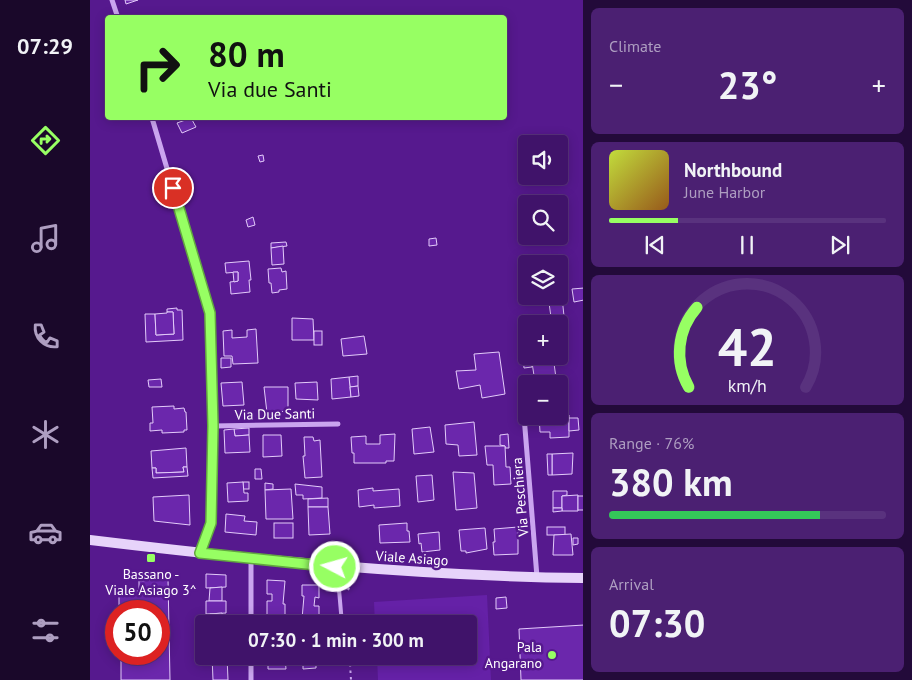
<!DOCTYPE html>
<meta charset="utf-8">
<style>
:root{--surface:#40136a;--page:#4b2072;--text:#f1f3f6;--muted:#ae9ec1;--line:#59327e;--accent:#97ff63}
body{margin:0;font-family:"PT Sans",sans-serif;background:var(--page);color:var(--text);height:100vh;display:flex;flex-direction:column;font-size:19px;white-space:nowrap}
*{box-sizing:border-box;margin:0}
p{font-size:16px;color:var(--muted)}
.icon{flex:none;width:28px;height:28px;fill:none;stroke:currentColor;stroke-width:2;stroke-linecap:round;stroke-linejoin:round}
.map{position:relative;flex:1;overflow:hidden}
.side{display:flex;flex-direction:column;gap:8px;padding:8px;background:#230a3a;width:329px}
.side>*{flex:none}
.top-card{position:absolute;left:15px;top:15px;width:402px;height:105px;border-radius:5px;box-shadow:0 2px 12px #0003,0 0 0 1px var(--line);background:#97ff63;color:#111;overflow:hidden}
.controls{position:absolute;left:428px;top:135px;display:grid;gap:10px}
.controls a{display:grid;place-items:center;width:50px;height:50px;border-radius:5px;background:var(--surface);box-shadow:0 2px 12px #0003,0 0 0 1px var(--line);font-size:25px}
.speed{position:absolute;left:15px;top:600px;display:flex;gap:10px;font-size:25px;font-weight:700;text-align:center}
.speed>*{display:grid;place-content:center;width:65px;height:65px;border-radius:50%;background:var(--surface);box-shadow:0 2px 12px #0003,0 0 0 1px var(--line);line-height:1}
.speed .limit{border:8px solid #d22;background:#fff;color:#111}
.pin{position:absolute;display:grid;place-items:center;width:42px;height:42px;color:#fff;margin:-21px;border:2px solid #fff;border-radius:50%;box-shadow:0 1px 5px #0007}
.me{position:absolute;width:55px;margin:-28px;rotate:276deg;stroke-linejoin:round;filter:drop-shadow(0 0 4px #0008)}
.turn{display:flex;align-items:center;gap:18px;height:105px;padding:0 20px;font-size:22px}
.turn .icon{width:65px;height:65px;stroke-width:2.5}
.turn b{display:block;font-size:35px;line-height:42px}
.big{font-size:38px;font-weight:700;line-height:1.1}
.side .widget{flex:1;display:flex;flex-direction:column;justify-content:center;gap:8px;min-width:0;padding:0 18px;border-radius:8px;background:var(--page)}
.side .dial{align-items:center;gap:0}
.dial svg{height:130px;overflow:visible;fill:none;stroke:var(--line);stroke-width:7;stroke-linecap:round;text-anchor:middle}
.dial text{fill:var(--text);stroke:none}
.song{display:flex;align-items:center;gap:15px}
.cover{width:60px;height:60px;border-radius:8px;background:linear-gradient(135deg,hsl(70 70% 55%),hsl(30 70% 35%))}
.played{height:5px;border-radius:2px;background:linear-gradient(90deg,var(--accent) 25%,var(--line) 25%)}
.keys{display:flex;justify-content:space-around;direction:ltr}
.heat{display:flex;justify-content:space-between;align-items:center;font-size:28px;direction:ltr}
.charge{height:8px;border-radius:4px;background:linear-gradient(90deg,#34c759 76%,var(--line) 0)}
.trip{position:absolute;left:105px;top:615px;width:282px;height:50px;border-radius:5px;background:var(--surface);box-shadow:0 2px 12px #0003,0 0 0 1px var(--line);font-weight:700;line-height:50px;text-align:center}
main{display:flex;flex:1;min-height:0}
.dock{display:flex;flex-direction:column;width:90px;justify-content:space-around;align-items:center;background:#1a082a;color:var(--muted)}
.dock .icon{width:35px;height:35px}
.dock .active{color:var(--accent)}
.dock b{font-size:22px;color:var(--text)}
.map>svg:first-child{display:block}
.green{fill:#6521a7}
.building{fill:#6b27ac;stroke:#e3cbfa}
.lines{fill:none;stroke-linecap:round;stroke-linejoin:round}
.path{stroke:#caa5ef;stroke-width:2;stroke-dasharray:2.5 4;stroke-linecap:butt}
.lane{stroke:#caa5ef;stroke-width:4}
.street{stroke:#caa5ef;stroke-width:5}
.secondary{stroke:#e7d3fa;stroke-width:10}
.route-casing{stroke:#62a640;stroke-width:12}
.route{stroke:#97ff63;stroke-width:9}
.poi-dot{fill:#97ff63;stroke:#56198e;stroke-width:2}
.labels{text-anchor:middle;dominant-baseline:central;stroke-width:5;stroke-linejoin:round;paint-order:stroke}
.street-label{font-size:14px;fill:#fff;stroke:#56198e}
.poi-label{font-size:14px;fill:#fff;stroke:#56198e}
</style>
<main>
<nav class="dock">
<b>07:29</b>
<svg class="icon active" aria-label="directions" viewBox="0 0 24 24"><path d="M12 3l9 9-9 9-9-9zM9 14v-3h6M13 9l2 2-2 2"/></svg>
<svg class="icon" aria-label="music" viewBox="0 0 24 24"><path d="M9 18V5l10-2v13"/><circle cx="6" cy="18" r="3"/><circle cx="16" cy="16" r="3"/></svg>
<svg class="icon" aria-label="phone" viewBox="0 0 24 24"><path d="M5 4h4l2 5-3 2q2 4 5 5l2-3 5 2v4C11 20 4 13 5 4z"/></svg>
<svg class="icon" aria-label="climate" viewBox="0 0 24 24"><path d="M12 3v18M4 7l16 10M4 17L20 7"/></svg>
<svg class="icon" aria-label="car" viewBox="0 0 24 24"><path d="M5 17H2v-5l4-1 3-4h7l3 4 3 1v5h-3M9 17h6M6 11h13"/><circle cx="7" cy="17" r="2"/><circle cx="17" cy="17" r="2"/></svg>
<svg class="icon" aria-label="filters" viewBox="0 0 24 24"><path d="M4 7h16M4 17h16"/><circle cx="9" cy="7" r="2"/><circle cx="15" cy="17" r="2"/></svg>
</nav>
<div class="map">
<svg width="494" height="680" viewBox="0 0 494 680">
<rect width="100%" height="100%" fill="#56198e"/>
<path class="green" d="M397,595L401,680H288L287,656H379V624H285L284,602Z"/>
<g class="building">
<path d="M35,0H48L36,4Z"/>
<path d="M101,118L106,127L92,133L87,123Z"/>
<path d="M173,155L174,161L170,162L168,156Z"/>
<path d="M163,217L165,225L158,227L156,220Z"/>
<path d="M346,238L347,245L339,246V239Z"/>
<path d="M196,242L197,246L181,248V243Z"/>
<path d="M193,246L194,264L182,265L181,248Z"/>
<path d="M468,259V264H454V261Z"/>
<path d="M159,261L161,280H159L160,292L141,294L140,282L148,281V272L136,273L135,263Z"/>
<path d="M191,268L192,272L196,271L197,289L189,290V292L182,293L181,283H179L178,269Z"/>
<path d="M469,269L474,316L461,317L458,296H469Z"/>
<path d="M143,272H148V281L144,282Z"/>
<path d="M494,288V300L484,302L482,289Z"/>
<path d="M87,308V310H92L93,340L56,342L55,314H65L66,335L84,334L83,312H77V309Z"/>
<path d="M77,312H83L84,334L66,335L65,314L77,313Z"/>
<path d="M202,318L223,319L224,340H202Z"/>
<path d="M166,329L168,363L143,364L142,356H134L133,331L142,330V338L157,337V330Z"/>
<rect x="224" y="331" width="8" height="14"/>
<path d="M274,336L277,354L253,356L251,339Z"/>
<path d="M409,352L415,394L392,398L390,385L369,389L366,371L386,370L384,354Z"/>
<path d="M436,354V356H441L442,367L434,368L433,355Z"/>
<path d="M441,356H463L466,378L445,382Z"/>
<path d="M131,358H141V367L131,368Z"/>
<path d="M268,376V386L260,387L259,377Z"/>
<path d="M259,377L261,397L242,399L241,379Z"/>
<path d="M71,379L72,387H59L58,380Z"/>
<path d="M152,382L154,405L133,406L131,383Z"/>
<path d="M227,382L228,400L206,399L205,383Z"/>
<path d="M268,386L269,396L261,397L260,387Z"/>
<path d="M174,387H198V411L177,413Z"/>
<path d="M84,406V409L94,408L95,412H96L97,430H94V432L72,433V430L60,431V423H63L62,407Z"/>
<path d="M469,415H479V437L460,438V432H450L449,416H469Z"/>
<path d="M479,418H488L489,430L479,431Z"/>
<path d="M384,422L387,455L369,456L368,445L356,444L355,425Z"/>
<path d="M340,427L344,452L324,454L322,429Z"/>
<path d="M159,428V435L145,436L144,429Z"/>
<path d="M144,429L145,436L159,435L160,452L135,453L134,430Z"/>
<path d="M305,434L304,461H296V463H264V453H262L261,437L276,436V444H290V435Z"/>
<path d="M418,434L419,448H415V446L410,445V435Z"/>
<path d="M173,435H191L192,456L173,457Z"/>
<path d="M214,437H223L224,441L230,440L232,477L215,478L213,456H215Z"/>
<path d="M395,446H415L416,467H420L421,484L404,485L403,465H397Z"/>
<path d="M96,448L97,467H93L94,472L66,473V468H62L61,451Z"/>
<path d="M483,453L482,474L462,475V454Z"/>
<path d="M457,454H462V475H458Z"/>
<path d="M93,467H97L98,476L63,478L62,468H66V473L94,472Z"/>
<path d="M165,469H171L172,479H165Z"/>
<path d="M363,472L384,473L387,508L366,510Z"/>
<path d="M342,475L344,500L328,502L326,476Z"/>
<rect x="153" y="482" width="6" height="7"/>
<path d="M153,482L154,493H158V501L138,502L137,483Z"/>
<path d="M175,483L183,484V489L175,490Z"/>
<path d="M205,484L232,487V498L213,499V495H206Z"/>
<path d="M283,488V491L309,489L310,506L284,508V505L269,507L268,490Z"/>
<path d="M201,489L203,519H176L175,490Z"/>
<path d="M463,491H477V495L472,496V508H463Z"/>
<path d="M99,495L100,525L64,521L63,497Z"/>
<path d="M488,495V511H472V496Z"/>
<rect x="488" y="496" width="6" height="14"/>
<path d="M238,498V507H218V499Z"/>
<path d="M218,507H238L240,534L219,535Z"/>
<path d="M463,508H472V511L463,512Z"/>
<path d="M136,514L155,516L154,521L167,522L166,535L135,532Z"/>
<rect x="184" y="523" width="19" height="15"/>
<path d="M317,523V531H319L320,542L290,543L289,525Z"/>
<path d="M428,527V554L404,555L403,542H405L404,529Z"/>
<rect x="457" y="527" width="18" height="8"/>
<path d="M395,528L397,549L376,553V551H371L369,530Z"/>
<path d="M349,532L350,550L332,552L331,543L329,544L328,534Z"/>
<path d="M481,534L483,555H463L464,535Z"/>
<path d="M483,538H488V544L483,545Z"/>
<path d="M116,574L136,575V587L116,588Z"/>
<path d="M78,579L80,680H31V654H69V611H29V591H49V581Z"/>
<path d="M177,580L195,581L193,604H195V616H177V601H182V594H177Z"/>
<path d="M212,585H229V598L225,597L224,606H229V619H212L214,596H212Z"/>
<path d="M132,587V601H119L120,588Z"/>
<path d="M416,597L417,608L406,609V598Z"/>
<path d="M116,601H136V613L116,614Z"/>
<path d="M132,613V624H120V614Z"/>
<path d="M494,625V680H431L429,629Z"/>
<path d="M122,656H137L138,680H123Z"/>
<path d="M178,656H194L195,658L196,669H178Z"/>
<path d="M213,656H226V668L213,669Z"/>
</g>
<g class="lines">
<g class="path">
<path d="M258,590L262,582V578"/>
<path d="M260,664L261,680"/>
</g>
<g class="lane">
<path d="M245,567L248,578L252,624"/>
<path d="M254,656V660"/>
</g>
<g class="street">
<path d="M22,0L28,18"/>
<path d="M62,118L120,313L123,426L121,523L110,553"/>
<path d="M434,416L447,577"/>
<path d="M123,426L248,424"/>
<path d="M161,624V558"/>
<path d="M161,656V680"/>
</g>
<path class="secondary" d="M0,540C165,560 326,576 494,578"/>
</g>
<g class="lines">
<defs>
<path id="route" d="M83,188L120,313L123,426L121,523L110,553L245,567"/>
</defs>
<use href="#route" class="route-casing"/>
<use href="#route" class="route"/>
</g>
<g class="poi-dot">
<rect x="56" y="553" width="10" height="10" rx="2.5"/>
<circle cx="462" cy="655" r="5"/>
</g>
<g class="labels">
<g class="street-label">
<text transform="translate(185 414) rotate(-1)">Via Due Santi</text>
<text transform="translate(430 497) rotate(-95)">Via Peschiera</text>
<text transform="translate(322 558) rotate(4)">Viale Asiago</text>
</g>
<g class="poi-label">
<text x="61" y="574">Bassano -<tspan x="61" dy="16">Viale Asiago 3^</tspan></text>
<text x="452" y="647" text-anchor="end">Pala<tspan x="452" dy="16">Angarano</tspan></text>
</g>
</g>
</svg>
<div class="controls">
<a><svg class="icon" aria-label="sound" viewBox="0 0 24 24"><path d="M4 9h4l5-4v14l-5-4H4zM17 9q2 3 0 6"/></svg></a>
<a><svg class="icon" aria-label="search" viewBox="0 0 24 24"><circle cx="10" cy="10" r="6"/><path d="M15 15l6 6"/></svg></a>
<a><svg class="icon" aria-label="layers" viewBox="0 0 24 24"><path d="M12 4l9 5-9 5-9-5zM3 14l9 5 9-5"/></svg></a>
<a>+</a>
<a>−</a>
</div>
<div class="speed"><div class="limit">50</div></div>
<div class="pin" style="left:83px;top:188px;background:#d93025"><svg class="icon" aria-label="arrive" viewBox="0 0 24 24"><path d="M6 21V4h12l-3 4 3 4H6"/></svg></div>
<svg class="me" style="left:245px;top:567px" viewBox="-20 -20 40 40"><circle r="17" fill="#97ff63" stroke="#fff" stroke-width="3"/><path d="M0-11L8 9 0 5-8 9z" fill="#fff"/></svg>
<div class="trip">07:30 · 1 min · 300 m</div>
<div class="top-card">
<div class="turn"><svg class="icon" aria-label="right" viewBox="0 0 24 24"><path d="M7 20v-9h11M14 6l5 5-5 5"/></svg><div><b>80 m</b>Via due Santi</div></div>
</div>
</div>
<section class="side">
<div class="widget"><p>Climate</p>
<div class="heat"><a>−</a><b class="big">23°</b><a>+</a></div>
</div>
<div class="widget">
<div class="song"><i class="cover"></i><div><b>Northbound</b><p>June Harbor</p></div></div>
<div class="played"></div>
<div class="keys"><svg class="icon" aria-label="previous" viewBox="0 0 24 24"><path d="M18 5L8 12l10 7zM5 5v14"/></svg><svg class="icon" aria-label="pause" viewBox="0 0 24 24"><path d="M8 5v14M16 5v14"/></svg><svg class="icon" aria-label="next" viewBox="0 0 24 24"><path d="M6 5l10 7-10 7zM19 5v14"/></svg></div>
</div>
<div class="widget dial"><svg viewBox="0 0 100 80">
<path d="M14 69A42 42 0 1 1 86 69"/>
<path d="M14 69A42 42 0 0 1 19 20" stroke="#97ff63"/>
<text x="50" y="56" font-size="32" font-weight="700">42</text>
<text x="50" y="72" font-size="11">km/h</text>
</svg></div>
<div class="widget"><p>Range · 76%</p><b class="big">380 km</b><div class="charge"></div></div>
<div class="widget"><p>Arrival</p><b class="big">07:30</b></div>
</section>
</main>
